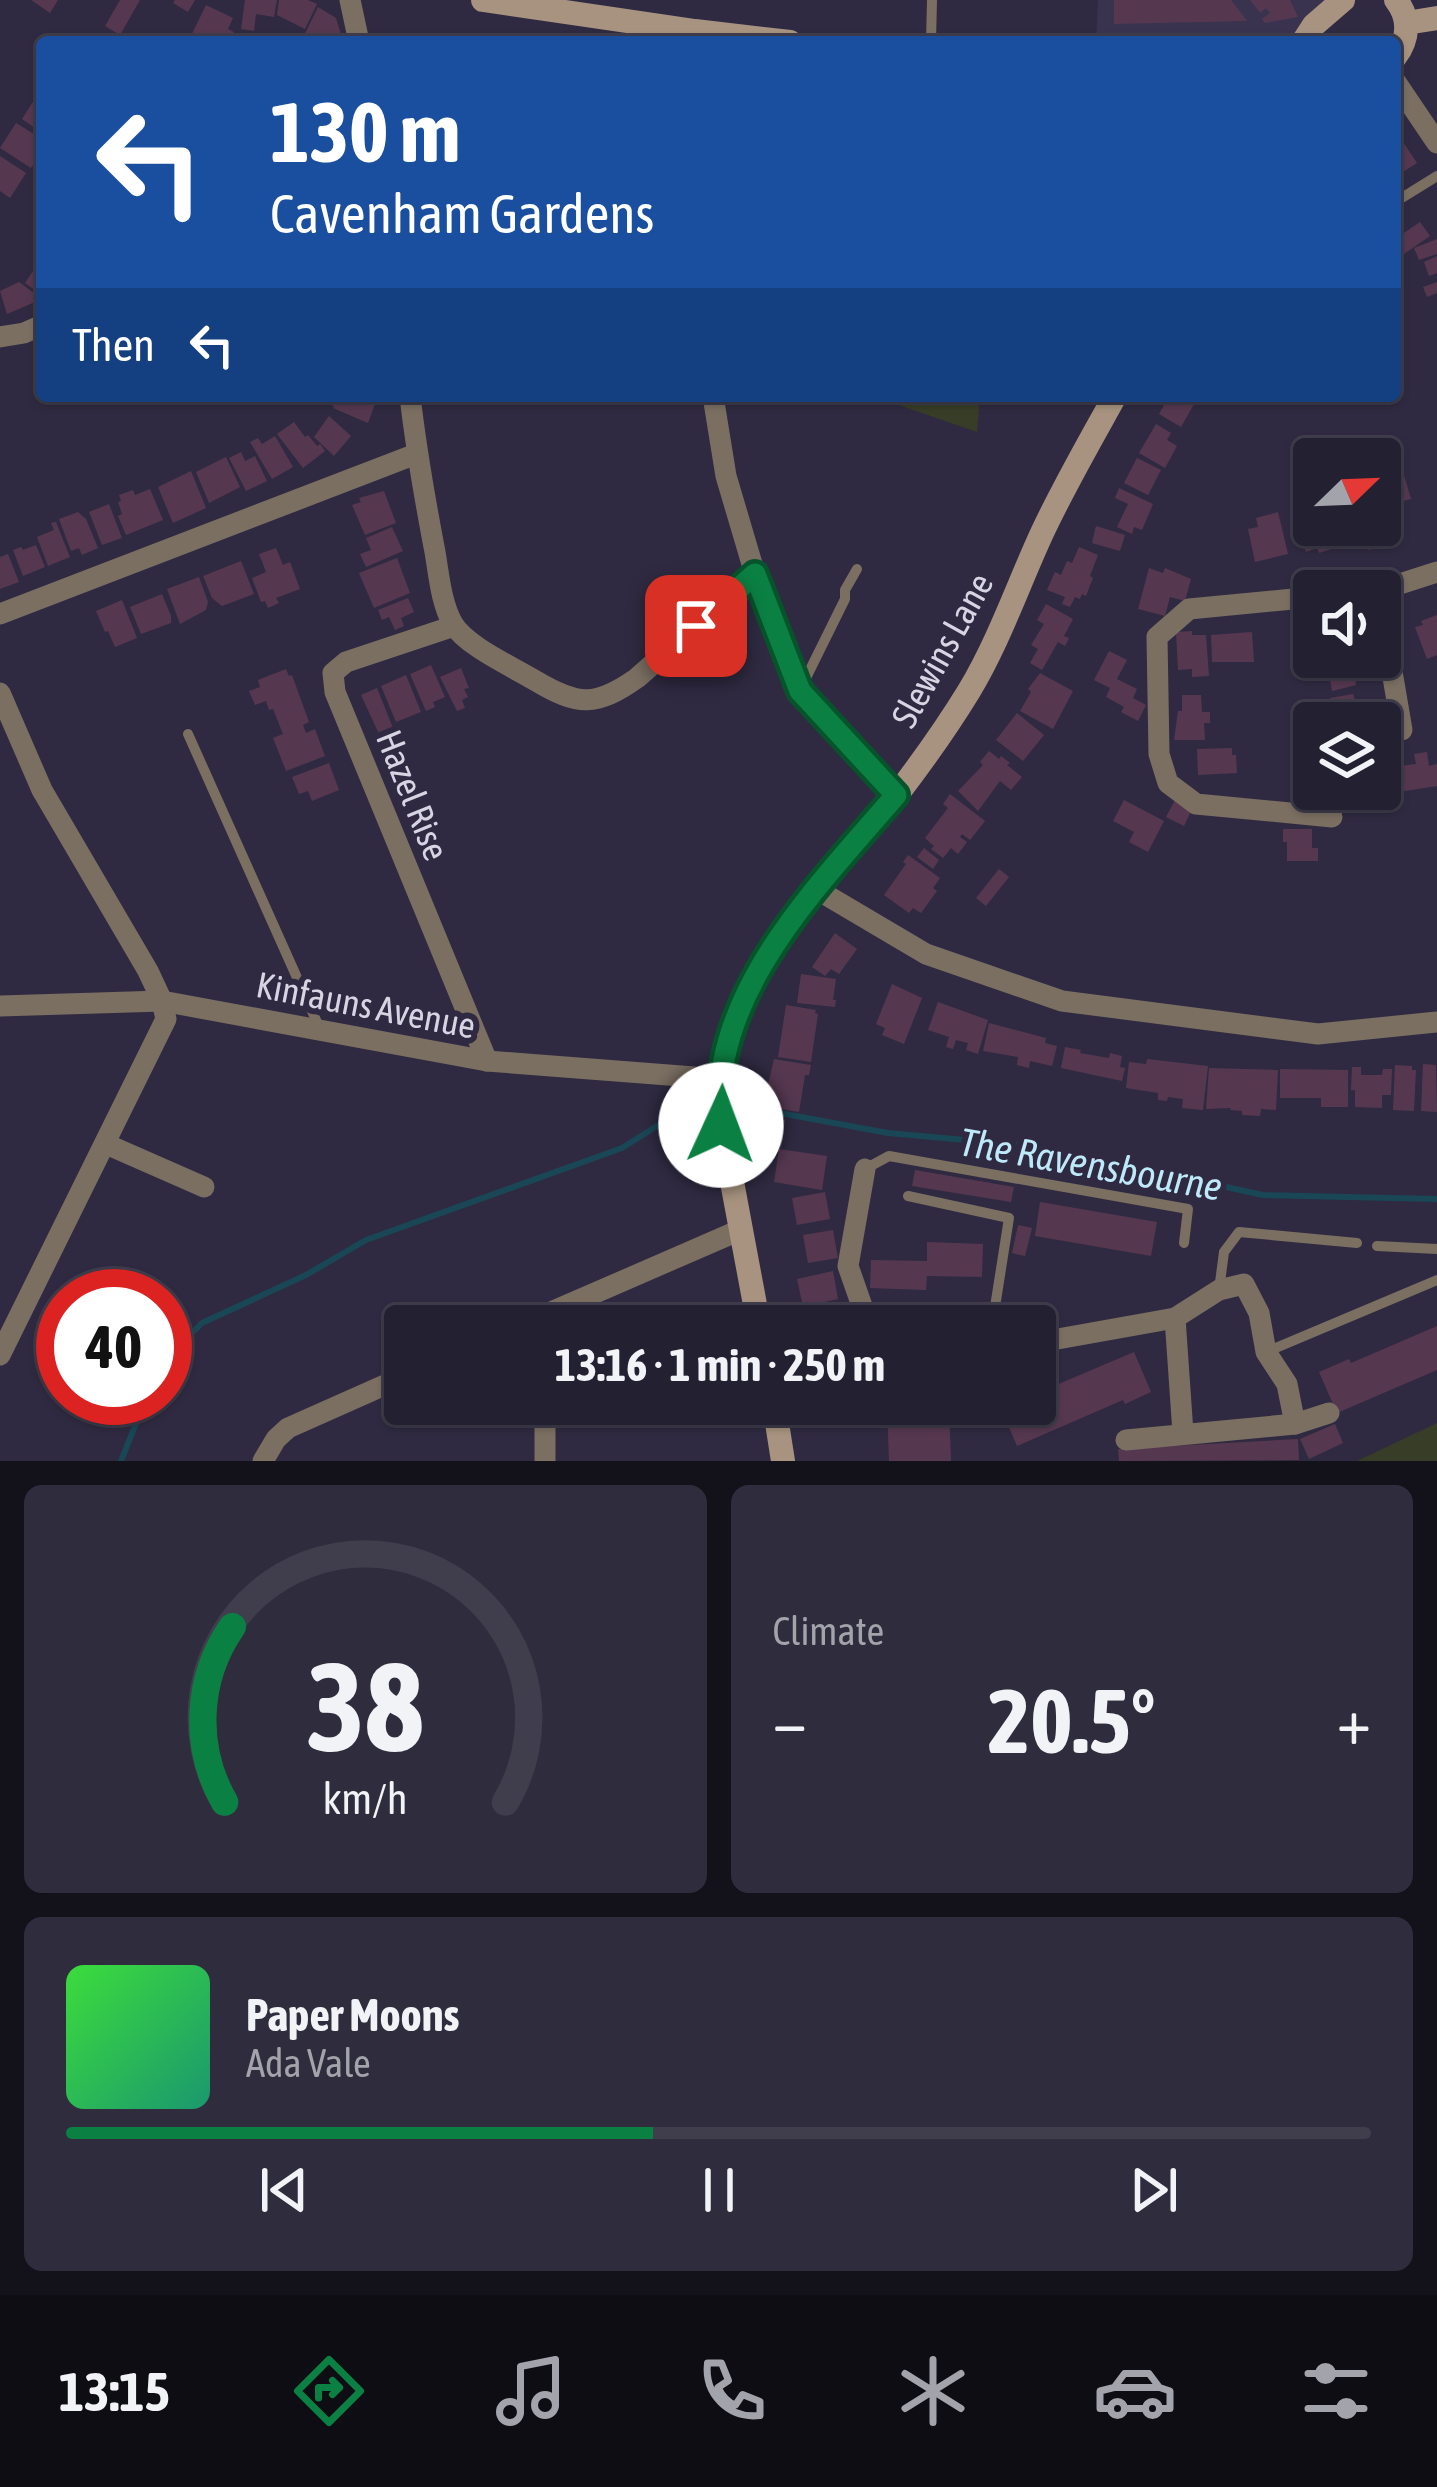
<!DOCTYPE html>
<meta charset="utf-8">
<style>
:root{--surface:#232031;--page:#2f2d3d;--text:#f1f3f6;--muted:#a3a3ab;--line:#403e4d;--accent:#0b8043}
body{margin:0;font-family:"Asap Condensed",sans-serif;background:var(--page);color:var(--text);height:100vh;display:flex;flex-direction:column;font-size:45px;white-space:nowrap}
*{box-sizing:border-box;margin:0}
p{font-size:39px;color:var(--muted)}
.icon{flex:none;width:66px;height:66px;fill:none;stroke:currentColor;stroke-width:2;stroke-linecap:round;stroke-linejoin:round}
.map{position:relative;height:1461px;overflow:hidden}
.drawer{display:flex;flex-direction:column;gap:24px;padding:24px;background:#13121b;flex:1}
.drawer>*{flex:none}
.banner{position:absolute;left:36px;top:36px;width:1365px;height:366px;border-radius:12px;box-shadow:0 3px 9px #0004,0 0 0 3px var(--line);background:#1a4fa0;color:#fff;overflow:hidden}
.needle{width:78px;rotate:67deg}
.buttons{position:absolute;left:1293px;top:438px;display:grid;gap:24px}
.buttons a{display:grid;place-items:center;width:108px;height:108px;border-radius:12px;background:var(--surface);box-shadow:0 3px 9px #0004,0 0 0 3px var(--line);font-size:60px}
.speed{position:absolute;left:36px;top:1269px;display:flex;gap:24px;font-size:60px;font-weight:700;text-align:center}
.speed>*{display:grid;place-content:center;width:156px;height:156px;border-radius:50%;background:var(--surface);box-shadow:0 3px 9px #0004,0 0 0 3px var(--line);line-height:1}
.speed .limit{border:18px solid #d22;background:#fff;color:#111}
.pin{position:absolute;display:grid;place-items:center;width:102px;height:102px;color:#fff;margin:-51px;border-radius:24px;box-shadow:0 6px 18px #0006}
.me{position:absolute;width:132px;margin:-66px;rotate:2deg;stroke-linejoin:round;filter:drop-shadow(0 0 9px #0008)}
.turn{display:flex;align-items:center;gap:42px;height:252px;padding:0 36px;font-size:54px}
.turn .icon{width:156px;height:156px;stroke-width:2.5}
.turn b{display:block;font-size:84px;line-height:102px}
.then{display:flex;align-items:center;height:114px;padding:0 36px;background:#0003;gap:24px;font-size:45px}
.big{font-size:90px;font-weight:700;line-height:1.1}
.drawer .card{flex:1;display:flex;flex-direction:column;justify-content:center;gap:18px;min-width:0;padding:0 42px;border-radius:18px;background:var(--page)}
.drawer .dial{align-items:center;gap:0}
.dial svg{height:312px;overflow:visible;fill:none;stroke:var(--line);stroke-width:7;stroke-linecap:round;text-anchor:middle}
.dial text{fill:var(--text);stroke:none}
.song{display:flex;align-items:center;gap:36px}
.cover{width:144px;height:144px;border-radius:18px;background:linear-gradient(135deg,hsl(120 70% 55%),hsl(160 70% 35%))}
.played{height:12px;border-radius:6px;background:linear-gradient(90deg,var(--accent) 45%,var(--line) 45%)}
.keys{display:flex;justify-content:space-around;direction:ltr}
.heat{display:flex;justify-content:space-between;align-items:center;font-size:66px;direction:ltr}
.drawer .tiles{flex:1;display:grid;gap:24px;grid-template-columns:1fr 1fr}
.card:last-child{grid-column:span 2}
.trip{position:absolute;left:384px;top:1305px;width:672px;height:120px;border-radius:12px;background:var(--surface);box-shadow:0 3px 9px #0004,0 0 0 3px var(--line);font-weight:700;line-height:120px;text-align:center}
.menu{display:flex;height:192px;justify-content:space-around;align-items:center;background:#0e0d14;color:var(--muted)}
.menu .icon{width:84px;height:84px}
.menu .selected{color:var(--accent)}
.menu b{font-size:54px;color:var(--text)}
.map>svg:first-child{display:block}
.built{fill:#393350}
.green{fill:#383d28}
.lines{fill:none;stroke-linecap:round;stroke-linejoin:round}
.stream{stroke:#194755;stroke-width:6}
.building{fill:#553850}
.lane{stroke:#7b6f62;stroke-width:10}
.street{stroke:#7b6f62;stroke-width:21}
.secondary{stroke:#a7937f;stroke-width:24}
.route-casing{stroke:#07532c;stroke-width:30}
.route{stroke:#0b8043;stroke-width:21}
.labels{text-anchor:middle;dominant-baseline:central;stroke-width:12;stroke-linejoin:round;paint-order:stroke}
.street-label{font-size:36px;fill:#d7d5e4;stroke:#2f2a41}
.water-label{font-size:39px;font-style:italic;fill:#bde9f9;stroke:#2f2a41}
</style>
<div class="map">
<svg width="1437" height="1461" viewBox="0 0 1437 1461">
<rect width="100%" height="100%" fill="#2f2a41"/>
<path class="built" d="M1098,0H1340L1304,42H1096Z"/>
<g class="green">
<path d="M895,396H980L977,432L899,405Z"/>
<path d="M1437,1423V1461H1357Z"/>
</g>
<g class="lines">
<g class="stream">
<path d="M747,1107L888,1133L1043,1147L1263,1195L1437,1199"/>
<path d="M165,1364L169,1356L202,1323L306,1275L366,1240L622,1148L676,1114L701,1109"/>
<path d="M121,1461L146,1398"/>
</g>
</g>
<g class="building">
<path d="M31,0H58L50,13Z"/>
<path d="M120,0H140L120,35L105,26Z"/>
<path d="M175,0H195L188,12L173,3Z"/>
<path d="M245,0H277L274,17L256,14L254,31L241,29Z"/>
<path d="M279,0H308L317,4L305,29L277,15Z"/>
<path d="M1114,0H1231L1247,21L1114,24Z"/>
<path d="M1250,0H1290L1298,17L1265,23L1262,19L1270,13L1266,8L1260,13Z"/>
<path d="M206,5L233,18L228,29L234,32L230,42H188Z"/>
<path d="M318,7L336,18L343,41L301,42Z"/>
<path d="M38,94L42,97V133L22,119Z"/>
<path d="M16,123L42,139V151L31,168L0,148Z"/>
<path d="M1395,130L1417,163L1395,177Z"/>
<path d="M0,156L26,173L10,198L0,191Z"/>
<path d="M1420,222L1430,236L1401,256L1395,247V239Z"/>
<path d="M1437,239V254L1419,260L1414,248Z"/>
<path d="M1437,256V273L1429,276L1424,262Z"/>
<path d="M33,271L42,277V295L25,283Z"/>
<path d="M19,282L42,299L7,314L0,291Z"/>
<path d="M1437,282V293L1427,297L1423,287Z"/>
<path d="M327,396H378L368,423L333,408L334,406L324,402Z"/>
<path d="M1169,396H1196L1197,399L1181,427L1159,414Z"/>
<path d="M329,416L351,436L334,456L314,437Z"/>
<path d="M294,422L305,437L308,435L317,446L320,444L325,451L303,468L277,434Z"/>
<path d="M1156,424L1171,433L1167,440L1177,446L1165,468L1139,453Z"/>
<path d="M275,436L293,467L272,479L250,442L258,438L262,444Z"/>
<path d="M241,452L245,461L255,456L267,481L246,491L229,458Z"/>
<path d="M226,457L240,487L209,503L196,472Z"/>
<path d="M1137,458L1161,470L1148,495L1124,483Z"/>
<path d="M191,471L206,508L173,523L158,487Z"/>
<path d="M1404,475L1411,499L1399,502L1392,478Z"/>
<path d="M1119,488L1153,504L1142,530L1134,527L1132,534L1117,527L1128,504L1115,498Z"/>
<path d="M150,489L163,520L126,535L118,516L122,514L118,502L121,501L119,495L133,490L135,495Z"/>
<path d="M384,491L396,523L365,535L352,505L361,502L359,498Z"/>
<path d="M1395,499L1403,537L1381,542L1382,547L1368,550L1362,525H1380V506L1385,505L1384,501Z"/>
<path d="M109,504L122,538L102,545L89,512Z"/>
<path d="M1314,509V525H1337L1344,545L1319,553L1317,548L1306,552L1296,525L1306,522L1303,513Z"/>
<path d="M78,512L86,519L98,548L82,555L79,548L71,551L59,519Z"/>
<path d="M1278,512L1288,554L1255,562L1248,529L1258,527L1256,518Z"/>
<path d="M56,522L70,557L48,566L37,537L54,530L51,523Z"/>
<path d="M1096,526L1125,535L1120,551L1092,543Z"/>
<path d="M392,527L403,551L366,567L360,554L371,550L366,538Z"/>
<path d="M36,545L45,567L23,576L13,550L21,547L23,550Z"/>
<path d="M1079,547L1098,555L1090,576L1093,578L1086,596L1082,594L1080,599L1075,597L1070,607L1062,604L1065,597L1047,590L1055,572L1061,575L1067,561L1072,563Z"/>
<path d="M276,548L283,565L290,562L300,589L276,598L279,603L268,608L265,601L261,602L252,578L266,572L259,554Z"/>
<path d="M8,554L19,582L0,589V557Z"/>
<path d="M397,558L410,593L374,608L359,573Z"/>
<path d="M241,561L254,594L222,606L212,598L203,576Z"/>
<path d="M1149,568L1163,573L1165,568L1191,579L1185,601L1170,597L1165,616L1138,609Z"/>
<path d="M199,577L208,602L206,610L180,624L167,589Z"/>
<path d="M162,594L171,616V623L141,634L130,607Z"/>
<path d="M408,598L414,612L401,618L404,626L395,630L389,617L382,620L378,610Z"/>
<path d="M122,600L137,638L115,647L108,631L105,632L96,611Z"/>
<path d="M1046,604L1073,619L1064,636L1069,638L1065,646L1058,642L1042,670L1030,663L1038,649L1031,645L1044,624L1037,620Z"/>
<path d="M1437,615V655L1427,659L1415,627L1423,625L1421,621Z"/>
<path d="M1192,631V635H1206L1209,676L1192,677V669L1178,670L1176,632Z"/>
<path d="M1252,632L1254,662H1212L1211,635Z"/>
<path d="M1109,651L1127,660L1117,679L1137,689L1133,698L1146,705L1138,721L1121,712L1124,707L1106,697L1110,688L1094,680Z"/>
<path d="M1344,657L1348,678L1355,677L1356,685L1332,691L1330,679L1323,680L1319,662Z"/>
<path d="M431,665L445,697L433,702L435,707L426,711L410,674Z"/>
<path d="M461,668L469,688L464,689L468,697L462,700L465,708L457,711L440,677Z"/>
<path d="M286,669L289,676L292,675L309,722L303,725L306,733L315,729L325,756L286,771L273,738L283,734L273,709L269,710L266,701L255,705L249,691L260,687L258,680Z"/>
<path d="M1040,673L1073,691L1053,729L1020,711L1031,692L1028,689Z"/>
<path d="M406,675L421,712L396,722L381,686Z"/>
<path d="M377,688L393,728L379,734L361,695Z"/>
<path d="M1353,694L1363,723H1325L1324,721L1335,719L1330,698Z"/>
<path d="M1182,695H1201L1202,712H1210V723H1204L1205,740H1174L1178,711H1182Z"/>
<path d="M1017,713L1044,735L1023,761L996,740Z"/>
<path d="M1232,748V755H1236L1237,773L1198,775L1197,749Z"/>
<path d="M989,751L999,759L1001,756L1010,763L1007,765L1022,777L1011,790L1000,781L978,811L958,791L983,765L980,762Z"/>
<path d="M1427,752L1429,766L1437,764V786L1386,794L1381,760L1398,757L1400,766L1416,764L1414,754Z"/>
<path d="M329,763L339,790L312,801L308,791L299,794L292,777Z"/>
<path d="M950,794L985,821L970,840L962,834L960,837L967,842L958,854L951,848L943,858L931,849L934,846L925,838L948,808L943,804Z"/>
<path d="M1176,798L1193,807L1184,826L1166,817Z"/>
<path d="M1124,800L1164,821L1148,852L1129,842L1134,832L1113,821Z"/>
<path d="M1283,829H1312V848H1318V861H1287V842H1283Z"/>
<path d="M924,848L939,860L933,869L917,857Z"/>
<path d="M908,855L940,878L933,888L937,891L921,913L913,908L909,913L884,895L906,864L903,862Z"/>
<path d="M999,869L1009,877L986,906L976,898Z"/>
<path d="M835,933L857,949L839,974L831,969L825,976L812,967Z"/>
<path d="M801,974L836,979L833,1000H836L835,1007L797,1003Z"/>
<path d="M892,984L922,998L904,1044L882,1035L885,1028L876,1024Z"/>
<path d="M938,1002L988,1020L978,1054L966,1050L968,1043L956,1040L953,1049L946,1047L949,1037L928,1030Z"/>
<path d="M786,1005L816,1010L815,1013L818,1014L811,1062L778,1057Z"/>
<path d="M989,1023L1046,1038L1045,1043L1057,1046L1052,1066L1030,1061L1029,1068L1017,1065L1018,1057L983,1051Z"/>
<path d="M1065,1047L1081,1050L1080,1053L1109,1058L1110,1053L1122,1056L1120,1067L1125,1068L1122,1081L1061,1068Z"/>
<path d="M774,1059L811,1065L809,1075H805L799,1112L763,1106Z"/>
<path d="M1147,1059L1208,1066L1203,1110L1182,1108L1183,1099L1168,1097L1167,1101L1158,1100V1093L1126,1088L1129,1062L1146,1064Z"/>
<path d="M1423,1064L1436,1065L1437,1112L1421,1111Z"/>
<path d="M1395,1065L1412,1066V1070H1416L1414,1111L1393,1110Z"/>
<path d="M1352,1067H1361V1075H1382L1383,1069H1392L1391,1095H1382V1108L1355,1107V1090H1351Z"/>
<path d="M1209,1068L1278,1070L1276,1110L1261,1109L1260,1116L1242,1115V1111L1230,1110L1231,1108L1206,1109Z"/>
<path d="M1280,1069L1348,1070V1107H1321V1098H1280Z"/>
<path d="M779,1149L827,1156L822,1190L774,1182Z"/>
<path d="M915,1170L1014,1187L1011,1202L912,1186Z"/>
<path d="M825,1192L830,1219L797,1225L792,1198Z"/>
<path d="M1040,1202L1157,1222L1151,1256L1035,1236Z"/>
<path d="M1018,1225L1032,1228L1025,1256L1012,1253Z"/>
<path d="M833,1230L838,1258L808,1263L803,1235Z"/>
<path d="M927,1242L983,1244L982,1277L927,1276L926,1290L870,1288L871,1260L927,1261Z"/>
<path d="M833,1271L838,1299L803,1307L797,1279Z"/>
<path d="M849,1309L852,1326H819L818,1314Z"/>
<path d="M1437,1326V1370L1337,1413L1319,1372L1349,1359L1351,1363Z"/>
<path d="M1134,1352L1151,1392L1125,1404L1123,1400L1017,1446L999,1404H1035V1394Z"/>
<path d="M949,1405L951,1461H889L887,1407Z"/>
<path d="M1335,1424L1343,1443L1309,1459L1300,1439Z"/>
<path d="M1298,1439L1299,1460L1119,1461L1118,1449Z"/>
</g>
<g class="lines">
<g class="lane">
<path d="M931,42L932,0"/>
<path d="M1400,199L1437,176"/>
<path d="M801,688L845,599V590L857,569"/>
<path d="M188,734L320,1029"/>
<path d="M865,1169L889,1156L1188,1209L1184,1243"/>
<path d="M908,1196L1009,1218L992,1326"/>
<path d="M1377,1246L1437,1249"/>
<path d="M1219,1290L1224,1252L1239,1232L1357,1243"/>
<path d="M1266,1352L1437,1280"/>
</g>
<g class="street">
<path d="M350,0L359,42"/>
<path d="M1395,81L1437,143"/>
<path d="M0,337L24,333L42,325"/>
<path d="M410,396C416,448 425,500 435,552C439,575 441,603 453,624C466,646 513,667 536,681C578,706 596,707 637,678L755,574"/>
<path d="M713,396L726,476L755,574L800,691L896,795"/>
<path d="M1378,591L1437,572"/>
<path d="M1314,597L1189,609L1157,637L1159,754L1168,783L1196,804L1332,817"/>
<path d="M1380,601L1402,730"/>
<path d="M0,614L416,454"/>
<path d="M454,626L346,662L333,673L335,692L487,1061"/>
<path d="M0,693L42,790L148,971L162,1001L166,1019L0,1355"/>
<path d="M816,889L926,954L1062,1001L1318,1034L1437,1022"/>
<path d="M0,1006L162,1001L487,1061L720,1079"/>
<path d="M106,1144L204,1187"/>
<path d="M865,1169L848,1266L869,1326"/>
<path d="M1175,1318L1183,1433"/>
<path d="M519,1326L740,1230"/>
<path d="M1035,1340H1052L1175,1318L1219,1290L1244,1284L1259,1313L1266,1352L1287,1384L1295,1424"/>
<path d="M540,1404L545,1427V1461"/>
<path d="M1126,1440L1295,1424L1329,1413"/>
<path d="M263,1461L276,1439L288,1428L405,1376"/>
</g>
<g class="secondary">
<path d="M483,0L695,31L790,42"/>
<path d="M1406,23L1437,18"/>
<path d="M1303,42L1314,25L1343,0"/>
<path d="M1395,57C1409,39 1410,18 1396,0"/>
<path d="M759,1326L718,1107C723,978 821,889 896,796C922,762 947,727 969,691C999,641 1018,585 1042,533C1064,486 1090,441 1115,396"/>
<path d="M774,1404L783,1461"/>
</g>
</g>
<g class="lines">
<defs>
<path id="route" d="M696,626L755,574L800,691L896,795C820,884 706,996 721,1125"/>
</defs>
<use href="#route" class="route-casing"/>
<use href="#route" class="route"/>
</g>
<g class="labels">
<g class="street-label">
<text transform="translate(942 650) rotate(-61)">Slewins Lane</text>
<text transform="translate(413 795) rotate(68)">Hazel Rise</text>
<text transform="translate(366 1005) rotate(11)">Kinfauns Avenue</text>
</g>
<g class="water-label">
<text transform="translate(1091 1164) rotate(10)">The Ravensbourne</text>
</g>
</g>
</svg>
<div class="buttons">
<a><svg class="needle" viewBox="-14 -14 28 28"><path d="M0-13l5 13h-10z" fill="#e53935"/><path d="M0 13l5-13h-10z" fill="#a3a3ab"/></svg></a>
<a><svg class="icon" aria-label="sound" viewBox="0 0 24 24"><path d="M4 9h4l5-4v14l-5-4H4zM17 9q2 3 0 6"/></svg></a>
<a><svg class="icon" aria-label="layers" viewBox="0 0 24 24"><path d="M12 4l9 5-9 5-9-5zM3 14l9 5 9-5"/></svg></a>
</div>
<div class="speed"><div class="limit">40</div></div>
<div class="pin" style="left:696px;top:626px;background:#d93025"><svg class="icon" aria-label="arrive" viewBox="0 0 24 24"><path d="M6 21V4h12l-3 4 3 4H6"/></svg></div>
<svg class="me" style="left:721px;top:1125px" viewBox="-20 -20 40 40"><circle r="19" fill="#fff"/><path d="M0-13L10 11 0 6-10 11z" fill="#0b8043"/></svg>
<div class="trip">13:16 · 1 min · 250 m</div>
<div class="banner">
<div class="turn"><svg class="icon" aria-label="left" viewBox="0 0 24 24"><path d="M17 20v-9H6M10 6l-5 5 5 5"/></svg><div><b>130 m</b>Cavenham Gardens</div></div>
<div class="then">Then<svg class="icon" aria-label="left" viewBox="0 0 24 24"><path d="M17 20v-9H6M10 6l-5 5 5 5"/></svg></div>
</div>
</div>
<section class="drawer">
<div class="tiles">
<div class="card dial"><svg viewBox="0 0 100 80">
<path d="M14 69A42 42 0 1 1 86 69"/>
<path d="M14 69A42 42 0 0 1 16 24" stroke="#0b8043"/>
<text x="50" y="56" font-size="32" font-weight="700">38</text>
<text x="50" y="72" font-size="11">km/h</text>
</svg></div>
<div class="card"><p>Climate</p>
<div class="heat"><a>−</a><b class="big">20.5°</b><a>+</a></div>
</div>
<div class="card">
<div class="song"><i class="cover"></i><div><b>Paper Moons</b><p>Ada Vale</p></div></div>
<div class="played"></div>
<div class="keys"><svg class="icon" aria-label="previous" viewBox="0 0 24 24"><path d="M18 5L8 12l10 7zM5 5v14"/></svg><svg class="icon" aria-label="pause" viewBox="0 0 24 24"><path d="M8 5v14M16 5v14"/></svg><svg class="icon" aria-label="next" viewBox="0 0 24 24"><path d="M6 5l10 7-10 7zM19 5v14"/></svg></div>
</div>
</div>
</section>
<nav class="menu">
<b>13:15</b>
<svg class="icon selected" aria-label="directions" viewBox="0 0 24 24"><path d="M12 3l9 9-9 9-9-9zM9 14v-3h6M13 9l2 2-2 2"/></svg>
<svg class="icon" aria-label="music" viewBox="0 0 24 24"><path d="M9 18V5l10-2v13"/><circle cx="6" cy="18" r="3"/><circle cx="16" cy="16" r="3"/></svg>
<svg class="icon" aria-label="phone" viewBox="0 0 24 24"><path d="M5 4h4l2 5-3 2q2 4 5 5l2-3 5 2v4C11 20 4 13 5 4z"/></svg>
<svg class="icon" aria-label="climate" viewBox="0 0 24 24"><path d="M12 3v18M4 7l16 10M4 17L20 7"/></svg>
<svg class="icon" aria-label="car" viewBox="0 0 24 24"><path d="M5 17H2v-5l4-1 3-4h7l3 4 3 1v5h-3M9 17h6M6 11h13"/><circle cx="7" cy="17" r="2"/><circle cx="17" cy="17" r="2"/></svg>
<svg class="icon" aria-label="filters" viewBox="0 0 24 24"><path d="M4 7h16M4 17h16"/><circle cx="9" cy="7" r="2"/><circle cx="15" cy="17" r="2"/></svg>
</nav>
